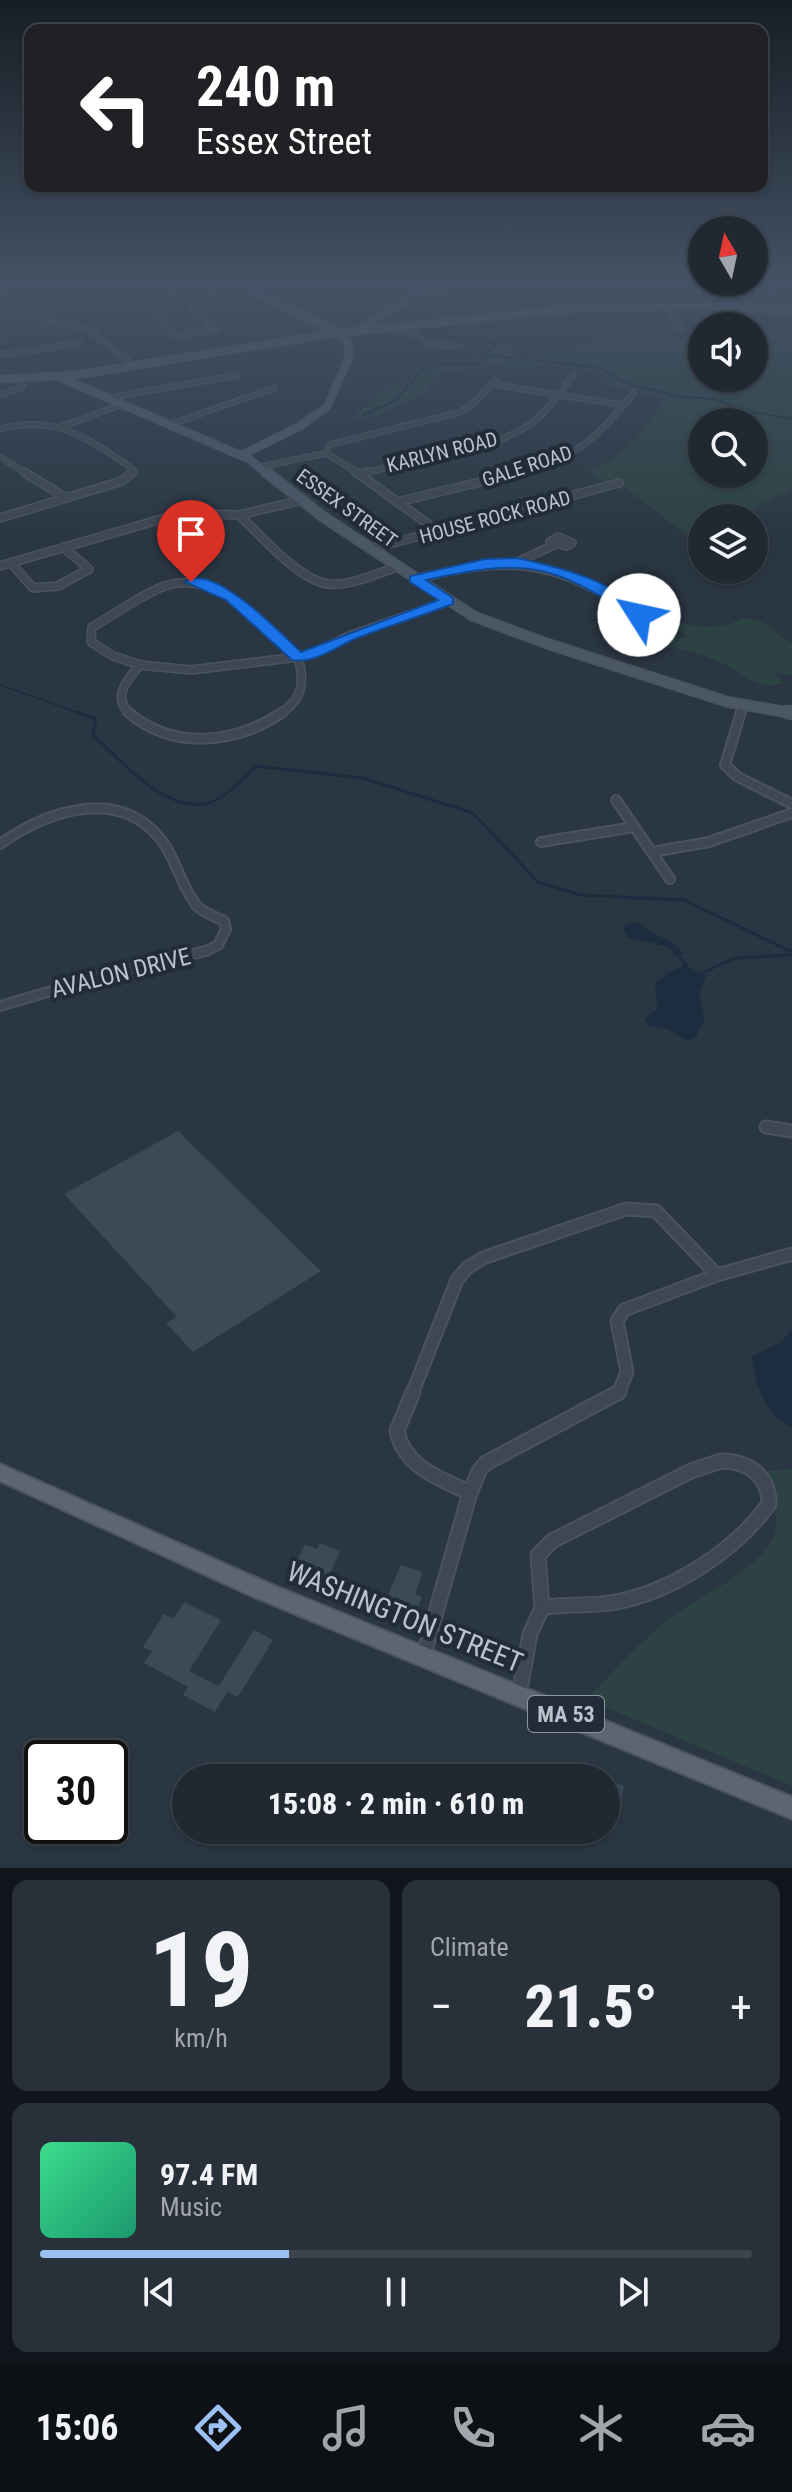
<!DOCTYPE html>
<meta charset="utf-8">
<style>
:root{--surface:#202832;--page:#28303a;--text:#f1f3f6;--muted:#a2a6ac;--line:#3d444d;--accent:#9ac1f2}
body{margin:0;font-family:"Roboto Condensed",sans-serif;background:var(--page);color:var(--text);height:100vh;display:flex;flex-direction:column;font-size:30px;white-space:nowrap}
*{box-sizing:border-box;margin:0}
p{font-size:26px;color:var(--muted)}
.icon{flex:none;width:44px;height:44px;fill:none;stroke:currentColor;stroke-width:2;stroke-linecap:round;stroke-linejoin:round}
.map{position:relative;height:1868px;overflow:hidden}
.panel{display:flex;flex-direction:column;gap:12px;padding:12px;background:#12161c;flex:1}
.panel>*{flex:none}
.guide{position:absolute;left:24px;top:24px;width:744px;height:168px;border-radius:16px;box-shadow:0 2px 6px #0004,0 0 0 2px var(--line);background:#202124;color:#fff;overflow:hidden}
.needle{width:52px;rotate:351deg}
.tools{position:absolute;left:688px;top:216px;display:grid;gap:16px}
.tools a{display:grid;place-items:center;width:80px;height:80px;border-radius:50%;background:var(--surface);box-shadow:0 2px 6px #0004,0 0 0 2px var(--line);font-size:40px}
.speed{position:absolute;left:24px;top:1740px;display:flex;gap:16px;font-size:40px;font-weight:700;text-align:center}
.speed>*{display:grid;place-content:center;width:104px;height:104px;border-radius:50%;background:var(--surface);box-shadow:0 2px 6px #0004,0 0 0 2px var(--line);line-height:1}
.speed .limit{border:4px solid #111;border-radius:12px;background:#fff;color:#111}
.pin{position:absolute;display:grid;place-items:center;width:68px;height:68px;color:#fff;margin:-82px -34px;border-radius:50% 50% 50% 0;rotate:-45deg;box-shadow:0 0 8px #0007}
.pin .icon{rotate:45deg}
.me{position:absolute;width:88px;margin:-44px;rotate:305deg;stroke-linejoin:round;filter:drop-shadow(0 0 6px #0008)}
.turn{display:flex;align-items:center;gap:28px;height:168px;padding:0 40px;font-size:36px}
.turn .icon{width:104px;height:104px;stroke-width:2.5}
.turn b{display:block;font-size:56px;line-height:68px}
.big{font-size:60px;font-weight:800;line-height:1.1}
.panel .card{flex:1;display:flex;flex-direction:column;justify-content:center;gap:12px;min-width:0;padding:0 28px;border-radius:16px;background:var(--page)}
.panel .dial{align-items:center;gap:0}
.dial b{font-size:104px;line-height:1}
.song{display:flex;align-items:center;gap:24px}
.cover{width:96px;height:96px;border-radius:12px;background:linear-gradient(135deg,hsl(150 70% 55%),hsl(160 70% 35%))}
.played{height:8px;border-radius:4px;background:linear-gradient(90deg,var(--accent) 35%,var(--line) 35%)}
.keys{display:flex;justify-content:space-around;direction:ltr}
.heat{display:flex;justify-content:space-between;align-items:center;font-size:44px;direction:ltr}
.panel .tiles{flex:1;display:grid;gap:12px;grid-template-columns:1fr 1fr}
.card:last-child{grid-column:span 2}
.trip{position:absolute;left:172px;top:1764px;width:448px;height:80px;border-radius:40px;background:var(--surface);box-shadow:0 2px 6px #0004,0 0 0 2px var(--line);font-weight:800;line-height:80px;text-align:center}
.tabs{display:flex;height:128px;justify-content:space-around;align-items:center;background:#0d1014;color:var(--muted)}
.tabs .icon{width:56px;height:56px}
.tabs .selected{color:var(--accent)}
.tabs b{font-size:36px;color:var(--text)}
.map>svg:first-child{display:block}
.green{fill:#2c4243;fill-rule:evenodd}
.water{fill:#1d2d40}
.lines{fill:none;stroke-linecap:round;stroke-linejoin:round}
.stream-far1{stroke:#1d2d40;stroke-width:2}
.stream{stroke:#1d2d40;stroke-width:3}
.building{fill:#3c4a58}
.street-far4-casing{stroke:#4a535f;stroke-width:7}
.street-far3-casing{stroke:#4a535f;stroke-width:10}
.street-far2-casing{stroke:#4a535f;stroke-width:12}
.street-far1-casing{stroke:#4a535f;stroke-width:15}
.street-casing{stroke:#4a535f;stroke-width:17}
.secondary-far2-casing{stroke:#4a535f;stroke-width:9}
.secondary-far1-casing{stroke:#4a535f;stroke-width:12}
.secondary-casing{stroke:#4a535f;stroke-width:15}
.primary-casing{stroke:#4a535f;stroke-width:4}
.street-far4{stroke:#3e4752;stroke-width:5}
.street-far3{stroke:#3e4752;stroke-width:7}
.street-far2{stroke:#3e4752;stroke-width:8}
.street-far1{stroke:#3e4752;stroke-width:11}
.street{stroke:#3e4752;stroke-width:13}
.secondary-far2{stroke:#4c5765;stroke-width:7}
.secondary-far1{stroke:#4c5765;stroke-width:9}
.secondary{stroke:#4c5765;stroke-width:11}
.primary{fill:#5c6672;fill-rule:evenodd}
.route{fill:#1a73e8;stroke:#114b97;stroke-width:2}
.labels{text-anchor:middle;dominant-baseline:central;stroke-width:8;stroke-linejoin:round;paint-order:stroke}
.far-street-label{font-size:20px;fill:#bbc2cc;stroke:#222c38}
.shield{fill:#222c38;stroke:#8d95a0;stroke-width:2}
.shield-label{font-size:22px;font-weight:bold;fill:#bbc2cc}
.street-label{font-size:24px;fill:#bbc2cc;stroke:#222c38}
.near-street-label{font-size:28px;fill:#bbc2cc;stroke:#222c38}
</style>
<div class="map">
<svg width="792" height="1868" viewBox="0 0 792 1868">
<rect width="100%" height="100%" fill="#2a3642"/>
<g class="green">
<path d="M0,301L24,318L70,331L0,342Z"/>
<path d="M703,310C709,314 713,320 720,321C729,323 784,326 792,323V490L735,518H702V535L691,538L615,480L605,483L586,471C623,462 646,426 667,398L605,386L600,383L606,375L548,364L524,370L495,365L437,373L428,391L378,415L356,420L355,415L373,401L377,390L412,379L410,374L420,368L475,363L471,359L482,357L491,349L488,345L424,331L499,337V343L518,348L513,355L535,357L543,350L584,344L590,340H605L571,330L573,328H615L621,324C625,326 628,330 631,332C649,345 683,340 702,333V378H754V326H708L696,311ZM702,422H754V474H702Z"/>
<path d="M743,618C775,620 775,639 792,642V676L782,673L774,674L784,683C753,691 745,673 722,663C708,657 690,650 675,648C649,643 625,650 607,626C628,616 661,646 688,636L677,627L682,623C703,628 723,629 743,618Z"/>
<path d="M792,1469V1786L586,1699C612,1673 637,1645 666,1621C696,1597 756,1573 773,1538C782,1519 771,1490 766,1471Z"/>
</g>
<g class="water">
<path d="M636,922L652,933L671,941L684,954L676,956L668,947L627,937L623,929L625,926Z"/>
<path d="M686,965L706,976L699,993L705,1020L695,1038L687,1041L666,1028L648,1026L645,1019L657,1009L655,983L671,971Z"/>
<path d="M792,1329V1427C763,1415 757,1385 751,1357L781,1342Z"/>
</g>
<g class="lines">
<g class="stream-far1">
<path d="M488,355L599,368L631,385L682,397L715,399L741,410L792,419"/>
<path d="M363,415L395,401L422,370L438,365L480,364L496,343L416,331"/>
<path d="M0,685L82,714"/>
</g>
<g class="stream">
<path d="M77,712L96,719L93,735C123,762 173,823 218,799C233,791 244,777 256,766L363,778L473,813L538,882L580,895L684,900L792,952"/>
<path d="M680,957L686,965"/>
<path d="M704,972L735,958L792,955"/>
</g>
</g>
<g class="building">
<path d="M178,1131L321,1271L193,1352L166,1323L177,1317L64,1194Z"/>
<path d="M320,1543L340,1551L326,1583L292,1570L305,1545L317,1549Z"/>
<path d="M401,1565L423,1572L415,1594L422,1597L415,1615L384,1604Z"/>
<path d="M184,1602L221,1620L189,1671L219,1686L254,1630L273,1640L238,1697L227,1692L215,1712L183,1695L188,1687L144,1663L152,1651L143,1647L164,1614L173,1619Z"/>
<path d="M613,1783L624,1786L616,1828L606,1825Z"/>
</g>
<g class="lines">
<defs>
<g id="street-far4">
<path d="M169,282L175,311"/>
<path d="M210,282L215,303"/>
<path d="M314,282L334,288L364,282"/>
<path d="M0,292L26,314L91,331L133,365"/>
<path d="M665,305L680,328"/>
<path d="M743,308L792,283"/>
<path d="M155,315L177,336L216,329L191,308"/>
<path d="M392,328L419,335L427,344L461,347"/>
<path d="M0,355L79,343"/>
<path d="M491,384L624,405"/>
<path d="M0,395L21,388L27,378"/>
<path d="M108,398L238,375"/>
<path d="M171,424L274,388"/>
<path d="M63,426L123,404"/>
<path d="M0,429C56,414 84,437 129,466L133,472L130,474"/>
<path d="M326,453L329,445L457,413L470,407L496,380"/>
<path d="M326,453L359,474"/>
<path d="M0,457L28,474"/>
<path d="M261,467L326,453"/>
<path d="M359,474C410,461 483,455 527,426C546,414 560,393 573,375"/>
<path d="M515,474C578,456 593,442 634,393"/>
</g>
<g id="street-far3">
<path d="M24,472L66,498"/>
<path d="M356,472L439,532"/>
<path d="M359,474L367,472"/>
<path d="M397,502L522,472"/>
<path d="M239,515C261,535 299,581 329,584C351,586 376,574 397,567"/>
<path d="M0,518L122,481L133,472"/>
<path d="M558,537L572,543L567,546L550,542Z"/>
<path d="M370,549L619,483"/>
<path d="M517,562L554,545"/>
<path d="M12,564L33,588L58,586L89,569L63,547"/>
<path d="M0,566L165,518L198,514L239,515L303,500"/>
<path d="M415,579C513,555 554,559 639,615"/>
<path d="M298,657L316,653L349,636L448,601"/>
<path d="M140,665L191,670L298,657"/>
<path d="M140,665L113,656L91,642L92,627C112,616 149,590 168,585C222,571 263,626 298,657"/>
<path d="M130,714C112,697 126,681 140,665"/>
<path d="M280,714C303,699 305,681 298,657"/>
<path d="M740,714L743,705"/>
</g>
<g id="street-far2">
<path d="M128,712C173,751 236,744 283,712"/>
<path d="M741,712L725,765L738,777L792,804"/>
<path d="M616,800L670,879"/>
<path d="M541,842L634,827"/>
<path d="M0,844C50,809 123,785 165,845C177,864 183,889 197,906C204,913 216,917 224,921L226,929L218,945L206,951L123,970L0,1006"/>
<path d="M652,852L709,842L792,813"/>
</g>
<g id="street-far1">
<path d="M766,1127L792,1131"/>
<path d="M717,1275L792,1254"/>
<path d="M412,1394L457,1280L467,1268L483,1258L626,1209L656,1211L717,1275L624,1310L617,1321L627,1372L618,1394"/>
</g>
<g id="street">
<path d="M413,1392L397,1431C405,1468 440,1478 470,1493"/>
<path d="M721,1461C748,1461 769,1475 769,1504C735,1551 673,1591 616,1602C591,1607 566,1603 542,1608L538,1555L552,1541L691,1471Z"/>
<path d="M470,1493L479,1471L486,1463L619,1392"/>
<path d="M423,1657L470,1493"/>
<path d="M519,1695L530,1634L542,1608"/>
</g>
<g id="secondary-far2">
<path d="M360,329L413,295L470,282"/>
<path d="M59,377L249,459L268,474"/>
<path d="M0,379L76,375L331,334L567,309L683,305L792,310"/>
<path d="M242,455L300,426L327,407L349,357L348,344L340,333L258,294L246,282"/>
</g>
<path id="secondary-far1" d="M266,472L322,516L473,616L548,644L728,702L792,713"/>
<path id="secondary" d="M787,712L792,713"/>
<path id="primary" d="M0,1464L268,1583L792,1797V1819L254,1597L0,1481Z"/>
</defs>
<use href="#street-far4" class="street-far4-casing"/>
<use href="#street-far3" class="street-far3-casing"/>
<use href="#street-far2" class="street-far2-casing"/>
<use href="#street-far1" class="street-far1-casing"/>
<use href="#street" class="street-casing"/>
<use href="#secondary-far2" class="secondary-far2-casing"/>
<use href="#secondary-far1" class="secondary-far1-casing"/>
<use href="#secondary" class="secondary-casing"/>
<use href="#primary" class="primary-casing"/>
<use href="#street-far4" class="street-far4"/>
<use href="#street-far3" class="street-far3"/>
<use href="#street-far2" class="street-far2"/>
<use href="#street-far1" class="street-far1"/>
<use href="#street" class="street"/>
<use href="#secondary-far2" class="secondary-far2"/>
<use href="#secondary-far1" class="secondary-far1"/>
<use href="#secondary" class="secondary"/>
<use href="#primary" class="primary"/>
</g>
<linearGradient id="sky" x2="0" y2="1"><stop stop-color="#171e24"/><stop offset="0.52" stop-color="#445265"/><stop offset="1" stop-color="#445265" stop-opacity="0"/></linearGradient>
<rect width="792" height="544" fill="url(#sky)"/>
<path class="route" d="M517,558C563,568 612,580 646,615L634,618C551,561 523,559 426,580L453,598V604C421,616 389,626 357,638C337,646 315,664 292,660L226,600L185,582C213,561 280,633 301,652L438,600L410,582V576L485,559Z"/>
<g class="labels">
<g class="far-street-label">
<text transform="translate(442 452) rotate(-14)">KARLYN ROAD</text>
<text transform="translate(527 466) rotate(-18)">GALE ROAD</text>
<text transform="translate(347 508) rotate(36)">ESSEX STREET</text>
<text transform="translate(495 517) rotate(-15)">HOUSE ROCK ROAD</text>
</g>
<rect class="shield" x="528" y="1696" width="76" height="36" rx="6"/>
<g class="shield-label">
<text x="566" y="1714">MA 53</text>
</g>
<g class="street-label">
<text transform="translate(121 973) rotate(-14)">AVALON DRIVE</text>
</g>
<g class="near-street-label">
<text transform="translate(405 1617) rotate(22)">WASHINGTON STREET</text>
</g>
</g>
</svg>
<div class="tools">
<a><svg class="needle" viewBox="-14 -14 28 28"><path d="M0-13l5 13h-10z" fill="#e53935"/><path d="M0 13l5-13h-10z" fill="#a2a6ac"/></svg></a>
<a><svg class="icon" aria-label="sound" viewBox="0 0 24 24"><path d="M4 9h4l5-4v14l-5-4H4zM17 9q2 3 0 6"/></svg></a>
<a><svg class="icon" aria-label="search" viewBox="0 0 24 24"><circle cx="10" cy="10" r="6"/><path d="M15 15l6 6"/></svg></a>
<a><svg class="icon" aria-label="layers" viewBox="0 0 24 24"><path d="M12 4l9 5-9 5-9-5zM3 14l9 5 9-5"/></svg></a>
</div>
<div class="speed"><div class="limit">30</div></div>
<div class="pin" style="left:191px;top:582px;background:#d93025"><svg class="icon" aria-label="arrive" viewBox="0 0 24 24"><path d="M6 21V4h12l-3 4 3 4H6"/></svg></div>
<svg class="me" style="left:639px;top:615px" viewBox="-20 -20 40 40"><circle r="19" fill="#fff"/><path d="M0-13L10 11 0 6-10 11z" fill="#1a73e8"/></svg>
<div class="trip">15:08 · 2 min · 610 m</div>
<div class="guide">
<div class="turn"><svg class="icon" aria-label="left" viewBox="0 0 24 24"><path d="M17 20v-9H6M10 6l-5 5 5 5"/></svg><div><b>240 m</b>Essex Street</div></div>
</div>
</div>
<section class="panel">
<div class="tiles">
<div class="card dial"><b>19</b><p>km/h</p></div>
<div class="card"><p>Climate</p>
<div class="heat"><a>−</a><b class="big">21.5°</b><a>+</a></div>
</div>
<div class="card">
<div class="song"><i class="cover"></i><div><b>97.4 FM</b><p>Music</p></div></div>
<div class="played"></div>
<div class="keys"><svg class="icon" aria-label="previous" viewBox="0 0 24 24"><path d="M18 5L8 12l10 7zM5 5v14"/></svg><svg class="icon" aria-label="pause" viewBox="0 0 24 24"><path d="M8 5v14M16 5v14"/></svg><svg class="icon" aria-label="next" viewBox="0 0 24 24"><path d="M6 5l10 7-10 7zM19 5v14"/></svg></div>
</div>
</div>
</section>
<nav class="tabs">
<b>15:06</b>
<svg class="icon selected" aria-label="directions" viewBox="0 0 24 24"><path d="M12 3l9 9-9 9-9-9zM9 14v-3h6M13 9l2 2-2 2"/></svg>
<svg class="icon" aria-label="music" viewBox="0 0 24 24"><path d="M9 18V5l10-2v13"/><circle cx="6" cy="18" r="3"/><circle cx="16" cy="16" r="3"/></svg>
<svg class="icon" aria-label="phone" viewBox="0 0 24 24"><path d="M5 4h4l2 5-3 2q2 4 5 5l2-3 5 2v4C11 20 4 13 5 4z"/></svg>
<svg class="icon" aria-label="climate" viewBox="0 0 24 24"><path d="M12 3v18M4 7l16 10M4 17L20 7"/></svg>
<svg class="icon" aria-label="car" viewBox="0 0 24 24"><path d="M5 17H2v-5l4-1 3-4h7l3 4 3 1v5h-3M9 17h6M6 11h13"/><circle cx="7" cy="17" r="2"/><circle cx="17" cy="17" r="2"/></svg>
</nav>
